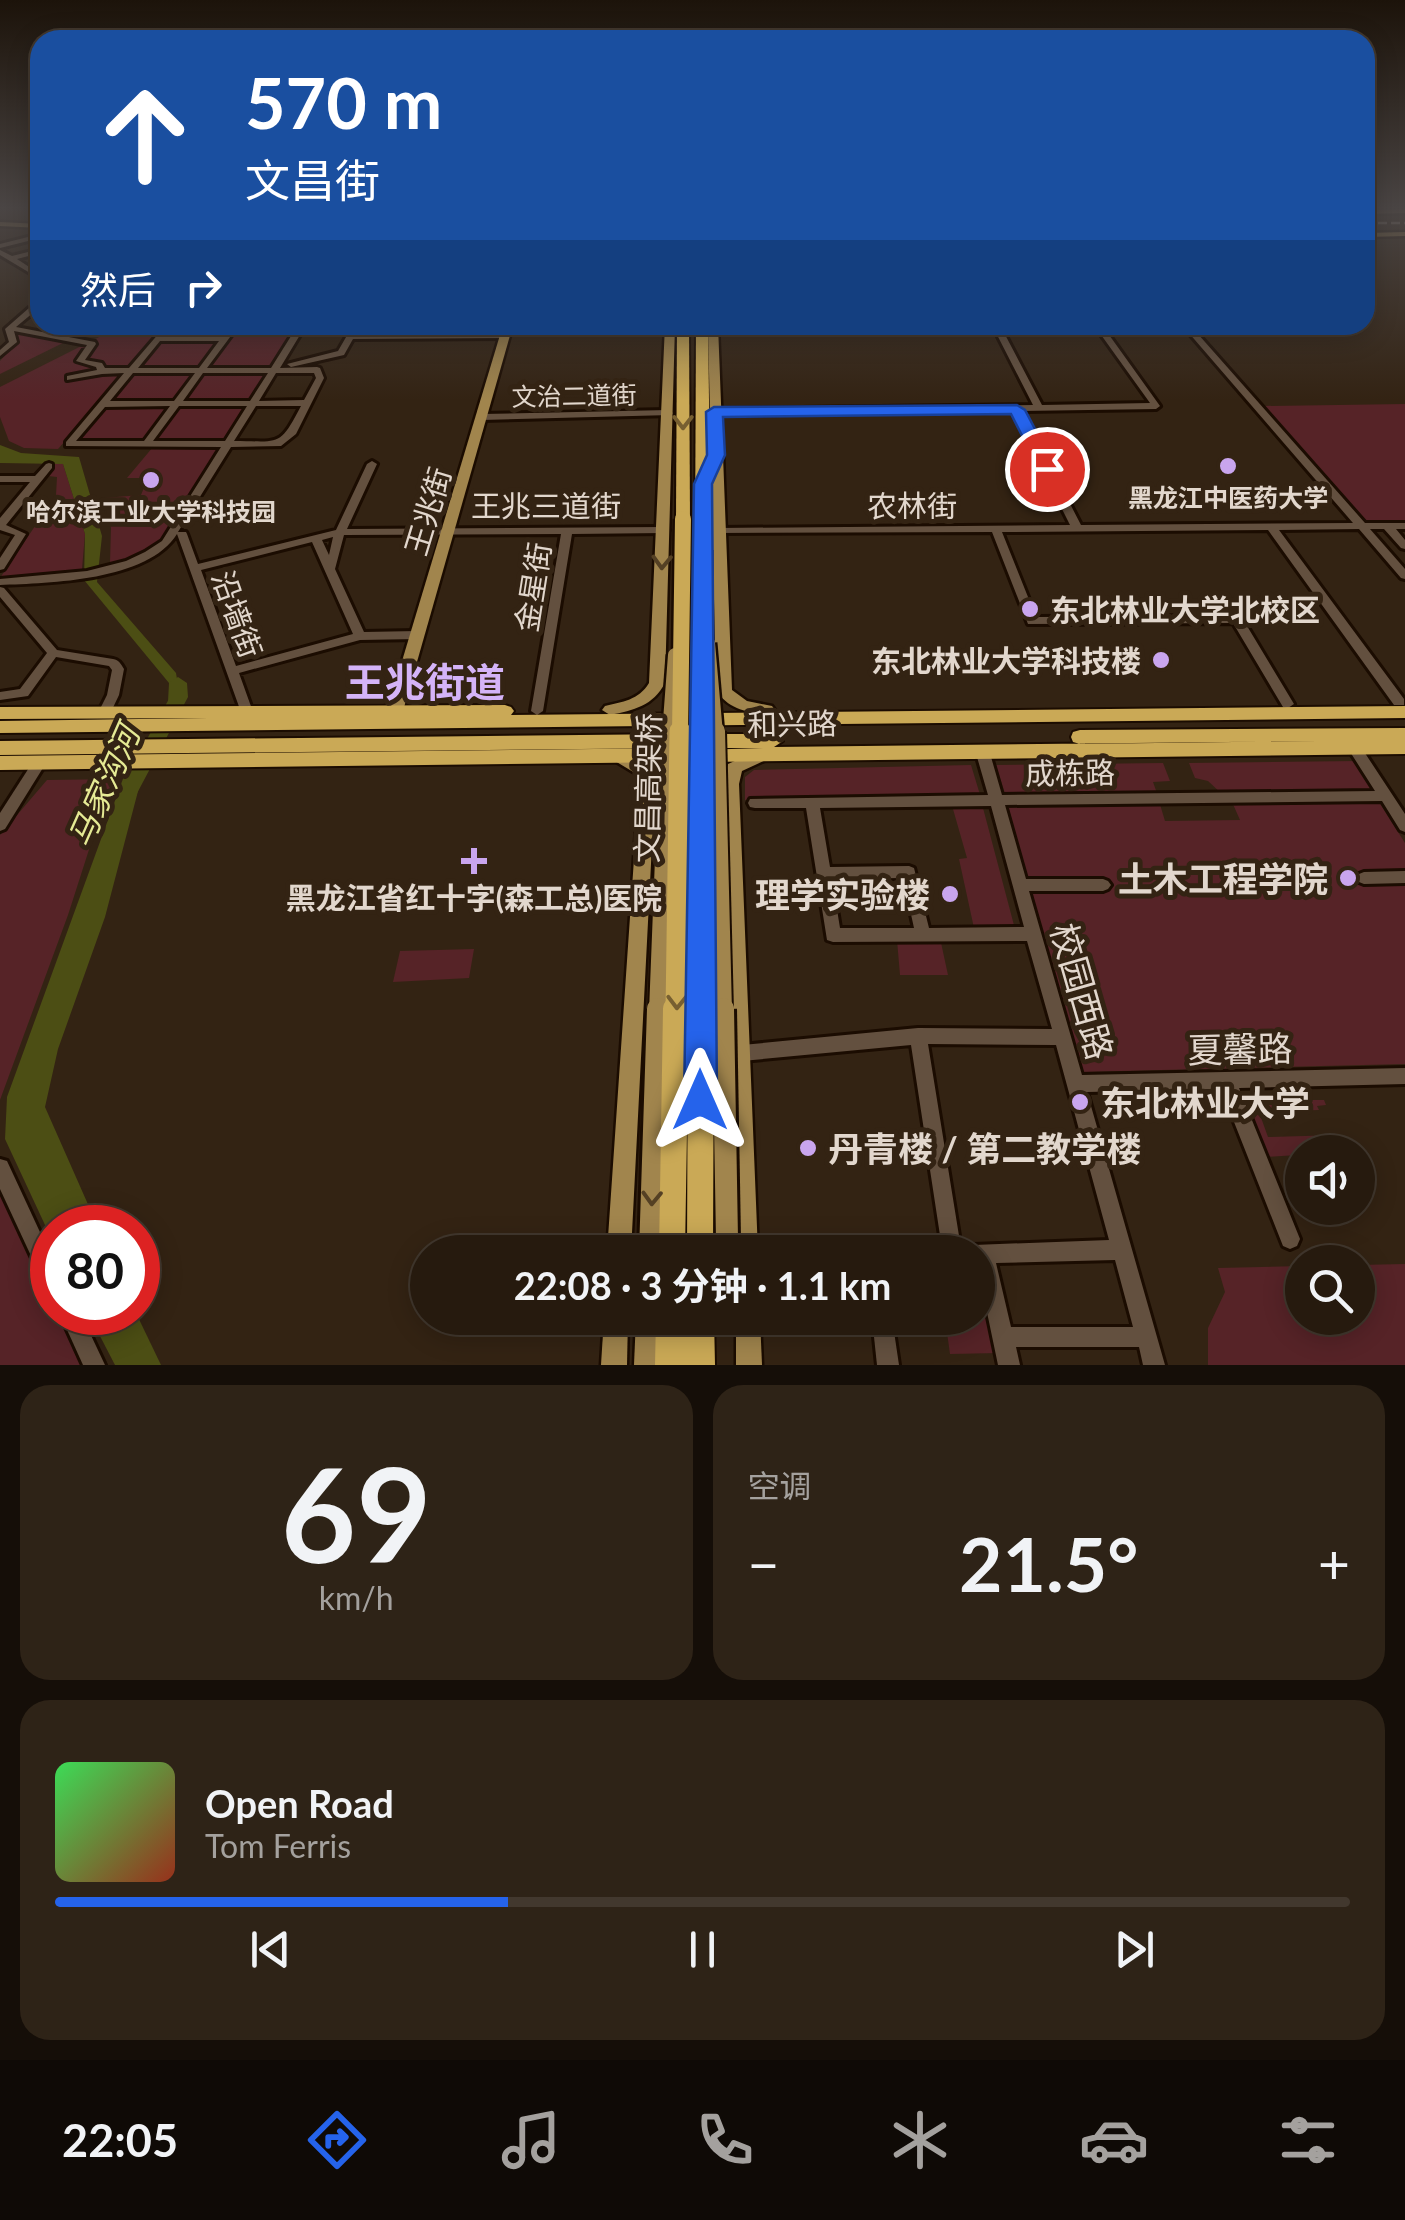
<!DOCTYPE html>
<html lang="zh">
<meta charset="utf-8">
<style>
:root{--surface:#261a0e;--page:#2e2317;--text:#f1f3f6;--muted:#a4a19e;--line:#42382e;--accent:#2563eb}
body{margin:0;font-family:Lato,"Noto Sans SC",sans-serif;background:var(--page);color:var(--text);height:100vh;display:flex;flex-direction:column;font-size:38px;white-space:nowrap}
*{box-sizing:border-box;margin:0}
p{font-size:32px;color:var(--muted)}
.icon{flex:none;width:55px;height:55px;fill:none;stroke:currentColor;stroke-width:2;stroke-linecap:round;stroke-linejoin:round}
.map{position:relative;height:1365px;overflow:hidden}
.panel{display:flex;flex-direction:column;gap:20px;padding:20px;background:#150e08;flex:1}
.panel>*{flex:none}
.guide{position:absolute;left:30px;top:30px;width:1345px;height:305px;border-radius:30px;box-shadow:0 5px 25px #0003,0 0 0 2px var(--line);background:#1a4fa0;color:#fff;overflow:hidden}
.buttons{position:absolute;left:1285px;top:1135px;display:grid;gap:20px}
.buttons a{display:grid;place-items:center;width:90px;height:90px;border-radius:50%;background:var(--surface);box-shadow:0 5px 25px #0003,0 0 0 2px var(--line);font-size:50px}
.speed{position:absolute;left:30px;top:1205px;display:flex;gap:20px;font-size:50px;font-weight:700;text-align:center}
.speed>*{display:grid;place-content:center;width:130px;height:130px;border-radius:50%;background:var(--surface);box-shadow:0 5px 25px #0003,0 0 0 2px var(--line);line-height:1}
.speed .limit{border:15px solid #d22;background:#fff;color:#111}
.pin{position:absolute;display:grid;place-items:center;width:85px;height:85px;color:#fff;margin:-42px;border:5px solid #fff;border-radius:50%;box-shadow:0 2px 10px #0007}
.me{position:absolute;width:110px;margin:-55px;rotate:0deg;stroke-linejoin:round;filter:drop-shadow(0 0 8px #0008)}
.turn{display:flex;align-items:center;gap:35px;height:210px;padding:0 50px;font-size:45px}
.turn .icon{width:130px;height:130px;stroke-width:2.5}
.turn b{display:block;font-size:70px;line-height:85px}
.then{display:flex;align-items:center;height:95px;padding:0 50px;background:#0003;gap:20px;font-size:38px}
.big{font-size:75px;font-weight:700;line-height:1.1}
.panel .widget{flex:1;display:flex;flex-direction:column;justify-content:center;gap:15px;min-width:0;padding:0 35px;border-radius:30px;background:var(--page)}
.panel .dial{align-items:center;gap:0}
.dial b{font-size:130px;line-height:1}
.song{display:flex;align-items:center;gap:30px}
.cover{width:120px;height:120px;border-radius:15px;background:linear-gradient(135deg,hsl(130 70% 55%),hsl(10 70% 35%))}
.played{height:10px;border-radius:5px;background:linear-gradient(90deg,var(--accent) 35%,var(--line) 35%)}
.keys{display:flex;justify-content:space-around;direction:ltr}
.heat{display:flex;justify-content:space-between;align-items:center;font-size:55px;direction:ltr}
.panel .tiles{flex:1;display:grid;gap:20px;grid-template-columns:1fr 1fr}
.widget:last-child{grid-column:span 2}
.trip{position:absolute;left:410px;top:1235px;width:585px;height:100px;border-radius:50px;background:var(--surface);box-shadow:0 5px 25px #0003,0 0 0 2px var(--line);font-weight:700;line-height:100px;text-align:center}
.tab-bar{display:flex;height:160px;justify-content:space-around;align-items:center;background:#0f0a06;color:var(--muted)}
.tab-bar .icon{width:70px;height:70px}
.tab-bar .current{color:var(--accent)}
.tab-bar b{font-size:45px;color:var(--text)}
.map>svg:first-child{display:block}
.green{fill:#562327}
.water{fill:#4c4e14}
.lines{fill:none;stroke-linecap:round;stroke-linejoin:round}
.river{fill:#4c4e14;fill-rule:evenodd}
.minor-casing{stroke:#1b0c01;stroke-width:6}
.major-casing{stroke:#1b0c01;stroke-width:5}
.highway-casing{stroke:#1b0c01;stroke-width:4}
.minor{fill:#63503f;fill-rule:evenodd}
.major{fill:#a1854d;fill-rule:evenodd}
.highway{fill:#caa956;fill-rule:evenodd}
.rail{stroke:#c3b7ac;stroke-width:2.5;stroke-dasharray:9 4;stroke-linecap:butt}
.major-bridge-far2-casing{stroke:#1b0c01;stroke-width:19;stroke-linecap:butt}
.major-bridge-far1-casing{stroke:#1b0c01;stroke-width:22;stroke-linecap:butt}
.major-bridge-casing{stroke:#1b0c01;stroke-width:28;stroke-linecap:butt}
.highway-bridge-far2-casing{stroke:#1b0c01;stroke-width:21;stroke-linecap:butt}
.highway-bridge-far1-casing{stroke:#1b0c01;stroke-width:26;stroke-linecap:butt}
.highway-bridge-casing{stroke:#1b0c01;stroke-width:31;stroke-linecap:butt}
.major-bridge-far2{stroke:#a1854d;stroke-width:14}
.major-bridge-far1{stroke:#a1854d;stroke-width:18}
.major-bridge{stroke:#a1854d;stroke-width:22}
.highway-bridge-far2{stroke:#caa956;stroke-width:16}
.highway-bridge-far1{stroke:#caa956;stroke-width:21}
.highway-bridge{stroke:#caa956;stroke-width:26}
.oneway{stroke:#775f31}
.oneway2{stroke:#544024}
.route{fill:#2563eb;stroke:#184099;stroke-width:2.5}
.poi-dot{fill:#c9a5ee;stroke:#332313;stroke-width:4}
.labels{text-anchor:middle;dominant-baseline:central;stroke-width:10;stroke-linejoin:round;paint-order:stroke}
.far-street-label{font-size:25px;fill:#e2d7cd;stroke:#332313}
.far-poi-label{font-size:25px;font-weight:bold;fill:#e2d7cd;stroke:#332313}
.street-label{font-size:30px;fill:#e2d7cd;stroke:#332313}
.poi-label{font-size:30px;font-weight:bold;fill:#e2d7cd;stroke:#332313;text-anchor:start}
.water-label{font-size:32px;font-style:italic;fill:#e5ea94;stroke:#332313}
.near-poi-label{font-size:35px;font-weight:bold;fill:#e2d7cd;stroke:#332313;text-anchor:end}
.near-street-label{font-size:35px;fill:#e2d7cd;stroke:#332313}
.district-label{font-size:40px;font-weight:bold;fill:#d4b3f8;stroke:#332313}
</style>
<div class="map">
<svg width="1405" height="1365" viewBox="0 0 1405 1365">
<rect width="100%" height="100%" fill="#332313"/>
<g class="green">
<path d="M123,325H166L58,449L24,448L9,441L0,417V387Z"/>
<path d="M239,325H297L271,367H208Z"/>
<path d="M16,332L67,341L0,374V361L18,341Z"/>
<path d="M160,341L218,342L200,368H136Z"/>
<path d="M272,371L250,403H181L199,377L214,372Z"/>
<path d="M187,372L194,377L175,403H108L132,373Z"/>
<path d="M1405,404V521H1363L1263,406Z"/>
<path d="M104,405H173L145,442H74Z"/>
<path d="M178,405L248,406L225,441H151Z"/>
<path d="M219,446L159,543L138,556L110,563L111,528L104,498L141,495L148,478H127L153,447Z"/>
<path d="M55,462L63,464L85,534L82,569L0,578L56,495L57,477L48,476Z"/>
<path d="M1357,761L1377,793L1223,795L1208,781L1195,778L1189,763Z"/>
<path d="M1163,763L1170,781L1153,782L1158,796L1006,797L996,765Z"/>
<path d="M971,765L981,798L745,800V777L754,770Z"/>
<path d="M120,779L103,806L68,915L0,1100V835L47,780Z"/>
<path d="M1159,801L1165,821L1240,820L1232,802H1379L1405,843V1064L1082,1072L1007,803Z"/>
<path d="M983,808L1015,929L974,928L959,859L967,858L953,809Z"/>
<path d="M940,938L948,975H900L897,940Z"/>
<path d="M474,949L469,978L393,982L400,951Z"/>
<path d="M1299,1092L1304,1100H1324L1326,1105L1317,1106L1319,1110L1259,1112L1268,1137L1338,1135L1346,1152L1265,1157L1242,1094Z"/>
<path d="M0,1188L52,1298V1312L59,1313L84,1365H0Z"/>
<path d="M1405,1264V1365H1208V1328L1225,1292L1218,1268L1302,1266V1318H1358V1265Z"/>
<path d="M978,1303H989L999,1353L950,1354L945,1318H978Z"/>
</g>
<g class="water">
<path d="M0,445L21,453L79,457L102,536L97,582L176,673L181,702H168L169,683L84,580L85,534L63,464L0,463Z"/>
<path d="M124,776H142L105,917L58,1049L45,1107L98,1227L52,1228V1240L5,1139L7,1097Z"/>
<path d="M88,1313H136L161,1365H115Z"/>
</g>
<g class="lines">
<path class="river" d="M178,677L187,683L188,697L134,799H120L117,794L170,697L169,683Z"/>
<defs>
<g id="minor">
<path d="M40,234V238L0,248V244Z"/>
<path d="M40,249V253L17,259L40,274V279L0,255V250L12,256Z"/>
<path d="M37,301H40V307L16,327L95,342L96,344L85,360L102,363L105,368H129L166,325H174L164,337H222L231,325H239L207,368H271L298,325H306L280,368L317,367L320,368L324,378L296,434L281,446L231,447L178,532H186L187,534L198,564L336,530L367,464L372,461L377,464L347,529L664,527L669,530L664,533L572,534L543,711L537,715L531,711L561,534L344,535L335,569L364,632L417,631L423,635L417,639L360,640L239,673L253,712L252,715H242L177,534C148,581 50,583 0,585V579L87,571L126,561L145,552L162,541L221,447L66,446V442L124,373L102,374L67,380V376L97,370L96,367L76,361L87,345L14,331L17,342L0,356V350L9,342L5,329ZM160,341H219L199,368H138ZM133,373H195L174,401H110ZM203,373H268L250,401H183ZM276,373H314L316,378L304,400L259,401ZM170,406L144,441H76L105,407ZM179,406H247L225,441H153ZM256,406H301C279,448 280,441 234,441ZM333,537L329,555L322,540ZM312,542L353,634L236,666L201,570Z"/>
<path d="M353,325H361L356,335L505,334L509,336L505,338L353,339L344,355L291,367L287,364L338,351Z"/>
<path d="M992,325H1000L1042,405L1150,403L1094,325H1102L1160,406L1156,409L1022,411L1081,525L1353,523L1182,325H1190L1365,523H1405V529H1396L1405,540V549L1401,548L1384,529H1370L1405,569V579L1401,578L1359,529L1279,530L1404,699V705H1394L1268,530L1002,532L1036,617L1241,616L1294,704L1288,708L1283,707L1233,623L1028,624L992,532L716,533L715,531L720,528L1070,525L1013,411L715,415L711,412L715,409L1033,405Z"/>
<path d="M668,410L673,413L671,415L482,420L477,417L482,414Z"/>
<path d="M49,463L52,464V468L6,525L26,534L4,569L0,570V558L15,535L0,530V518L30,482H0V476H35L46,464Z"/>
<path d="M0,587L4,588L57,650L113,659C119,660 121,664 124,669L119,695L109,716L104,717L98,713L107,695L112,670L109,666L56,657L28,696L0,700V692L20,689L47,653L0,597Z"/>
<path d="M1354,742L1359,744L1405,814V832L1400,830L1382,801L1005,805L1026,879H1103L1108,881L1111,885L1108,889L1103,891H1029L1082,1075L1405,1068V1084L1239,1088L1300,1239L1297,1246L1290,1249L1283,1246L1221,1089L1087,1092L1165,1365H1143L1139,1347H1016L1020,1365H998L978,1269V1252H923L926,1245L941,1242L911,1045L742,1061L736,1059L733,1053L736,1047L742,1045L918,1028L1052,1029L1027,941L833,942L827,940L806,808H755L750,807L748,803L750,799L988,795L975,750L977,747H987L989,750L1002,795L1375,791L1347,747L1349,744ZM991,806L1024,927L929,928L914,868L909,866L830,867L820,808ZM903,878L914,928H840L832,879ZM928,1044L1056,1045L1109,1240L974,1245L960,1242ZM1115,1260L1133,1327H1011L996,1263Z"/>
<path d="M39,758L44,760L46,763L5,829L0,831V813L34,760Z"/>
<path d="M1405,871V883L1364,884L1359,882L1356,878L1359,874L1364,872Z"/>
<path d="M0,1159L7,1161L52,1258V1289L45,1286L0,1189Z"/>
<path d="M59,1312H80L105,1365H83Z"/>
<path d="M872,1318H892L899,1365H877Z"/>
</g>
<g id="major">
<path d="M1405,209V213L1365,214V210Z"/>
<path d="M0,222L40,224V228L0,226Z"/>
<path d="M1405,232V236L1365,237V233Z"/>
<path d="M503,325H513L403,711L395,716L387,711Z"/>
<path d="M665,325H675L665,683C653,706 634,710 610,715L602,710L605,706C622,702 639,700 649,683Z"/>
<path d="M708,325H718L732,690L747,701L772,706L775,710L767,715C746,712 728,709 716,690Z"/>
<path d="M762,749L768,751L770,755L768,759L742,771L739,784L758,1252H734L723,784L728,764Z"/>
<path d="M621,751L648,766L655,786L631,1252H607L639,786L635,773L615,761L613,757L615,753Z"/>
<path d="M604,1318H628L627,1365H601Z"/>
<path d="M636,1318H660V1365H634Z"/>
<path d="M736,1318H760L762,1365H736Z"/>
</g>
<g id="highway">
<path d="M677,325H689L690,519L683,523L676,519Z"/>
<path d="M696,325H708L711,550L703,555L695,550Z"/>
<path d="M505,705L511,707L514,711L511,715L1405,706V718L0,733V721L208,718L0,719V707Z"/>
<path d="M1405,728V754L706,762L699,760L697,755L699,750L763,748H705L698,746L696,741L698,736L705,734H774L781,736L783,741L774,747L1322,741L1080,744L1073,742L1071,737L1073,732L1080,730Z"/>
<path d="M679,734L686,736L688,741L686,746L679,748L0,755V741Z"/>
<path d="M680,748L687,750L689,755L687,760L680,762L0,770V756Z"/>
<path d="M656,1318H714L715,1365H685V1331V1365H655Z"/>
</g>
</defs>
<use href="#minor" class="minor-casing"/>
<use href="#major" class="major-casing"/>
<use href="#highway" class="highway-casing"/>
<use href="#minor" class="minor"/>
<use href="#major" class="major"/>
<use href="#highway" class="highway"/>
<path class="rail" d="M1365,223H1405"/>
<defs>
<g id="major-bridge-far2">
<path d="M708,643L716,734"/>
<path d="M669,734L675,655"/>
</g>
<g id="major-bridge-far1">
<path d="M716,731L723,1012"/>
<path d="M658,1012L669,731"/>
</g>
<g id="major-bridge">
<path d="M723,1009L727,1239"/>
<path d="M650,1252L658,1009"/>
</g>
<g id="highway-bridge-far2">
<path d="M680,734L683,519"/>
<path d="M702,734L703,550"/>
</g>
<g id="highway-bridge-far1">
<path d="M676,1012L680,731"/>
<path d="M701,1012L702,731"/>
</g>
<g id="highway-bridge">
<path d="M672,1252L676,1009"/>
<path d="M700,1252L701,1009"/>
</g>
</defs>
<use href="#major-bridge-far2" class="major-bridge-far2-casing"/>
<use href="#major-bridge-far1" class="major-bridge-far1-casing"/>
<use href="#major-bridge" class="major-bridge-casing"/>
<use href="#highway-bridge-far2" class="highway-bridge-far2-casing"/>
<use href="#highway-bridge-far1" class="highway-bridge-far1-casing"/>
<use href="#highway-bridge" class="highway-bridge-casing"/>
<use href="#major-bridge-far2" class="major-bridge-far2"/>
<use href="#major-bridge-far1" class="major-bridge-far1"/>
<use href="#major-bridge" class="major-bridge"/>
<use href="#highway-bridge-far2" class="highway-bridge-far2"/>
<use href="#highway-bridge-far1" class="highway-bridge-far1"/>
<use href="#highway-bridge" class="highway-bridge"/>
</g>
<defs><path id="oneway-chevron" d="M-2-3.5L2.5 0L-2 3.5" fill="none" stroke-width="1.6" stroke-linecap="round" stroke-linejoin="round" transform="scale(2.5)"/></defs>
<g class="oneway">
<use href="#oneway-chevron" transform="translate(683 422) rotate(90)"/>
<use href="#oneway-chevron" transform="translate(677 1002) rotate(91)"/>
</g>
<g class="oneway2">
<use href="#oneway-chevron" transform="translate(662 562) rotate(92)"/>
<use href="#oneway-chevron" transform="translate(652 1198) rotate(92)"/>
</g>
<linearGradient id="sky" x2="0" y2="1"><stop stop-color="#1c130a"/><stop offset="0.52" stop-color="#4a4544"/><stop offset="1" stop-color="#4a4544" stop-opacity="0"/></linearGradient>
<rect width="1405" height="400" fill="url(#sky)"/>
<path class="route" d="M1017,405L1025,410L1056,469L1053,473H1041L1011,414L723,417L725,455L712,484L717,1100L712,1112L700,1116L689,1112L684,1100L694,484L707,455L706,412L714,407Z"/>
<g class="poi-dot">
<circle cx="1228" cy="466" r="10"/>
<circle cx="151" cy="480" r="10"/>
<circle cx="1030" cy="609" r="10"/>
<circle cx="1161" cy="660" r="10"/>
<path d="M469 846h10v10h10v10h-10v10h-10v-10h-10v-10h10z"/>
<circle cx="1348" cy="878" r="10"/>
<circle cx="950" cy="894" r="10"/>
<circle cx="1080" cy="1102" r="10"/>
<circle cx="808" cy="1148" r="10"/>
</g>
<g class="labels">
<g class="far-street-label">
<text transform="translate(574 395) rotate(-1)">文治二道街</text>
</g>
<g class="far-poi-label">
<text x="1228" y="497">黑龙江中医药大学</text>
<text x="151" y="511">哈尔滨工业大学科技园</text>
</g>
<g class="street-label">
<text x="546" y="505">王兆三道街</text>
<text x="912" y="505">农林街</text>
<text transform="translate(427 511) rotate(-73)">王兆街</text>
<text transform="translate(532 587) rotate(-81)">金星街</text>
<text transform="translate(238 614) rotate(70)">沿墙街</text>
<text transform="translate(792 723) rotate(-1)">和兴路</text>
<text transform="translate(1070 772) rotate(-1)">成栋路</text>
<text transform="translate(647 788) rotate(-89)">文昌高架桥</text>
</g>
<g class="poi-label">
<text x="1050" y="609">东北林业大学北校区</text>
<text x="1141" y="660" text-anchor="end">东北林业大学科技楼</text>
<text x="474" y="897" text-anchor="middle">黑龙江省红十字(森工总)医院</text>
</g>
<g class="water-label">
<text transform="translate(103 786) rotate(-66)">马家沟河</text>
</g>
<g class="near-poi-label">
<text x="1328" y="878">土木工程学院</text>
<text x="930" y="894">理学实验楼</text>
<text x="1100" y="1102" text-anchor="start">东北林业大学</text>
<text x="828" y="1148" text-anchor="start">丹青楼 / 第二教学楼</text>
</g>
<g class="near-street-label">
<text transform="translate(1083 991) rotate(74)">校园西路</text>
<text transform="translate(1240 1048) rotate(-1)">夏馨路</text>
</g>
<g class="district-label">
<text x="425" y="682">王兆街道</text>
</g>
</g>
</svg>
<div class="buttons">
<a><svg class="icon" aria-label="sound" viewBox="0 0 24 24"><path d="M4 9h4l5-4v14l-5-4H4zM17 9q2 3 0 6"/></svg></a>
<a><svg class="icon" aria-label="search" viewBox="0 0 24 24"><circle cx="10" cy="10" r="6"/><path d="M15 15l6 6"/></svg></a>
</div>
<div class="speed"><div class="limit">80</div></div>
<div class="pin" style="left:1047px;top:469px;background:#d93025"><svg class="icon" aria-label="arrive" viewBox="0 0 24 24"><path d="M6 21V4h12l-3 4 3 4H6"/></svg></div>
<svg class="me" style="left:700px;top:1100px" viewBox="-20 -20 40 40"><path d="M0-17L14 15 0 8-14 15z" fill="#2563eb" stroke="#fff" stroke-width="4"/></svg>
<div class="trip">22:08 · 3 分钟 · 1.1 km</div>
<div class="guide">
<div class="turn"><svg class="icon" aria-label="ahead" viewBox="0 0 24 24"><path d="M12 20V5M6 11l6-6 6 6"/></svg><div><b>570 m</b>文昌街</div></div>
<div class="then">然后<svg class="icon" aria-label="right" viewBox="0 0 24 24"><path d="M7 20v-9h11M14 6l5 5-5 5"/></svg></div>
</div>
</div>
<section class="panel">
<div class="tiles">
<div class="widget dial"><b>69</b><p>km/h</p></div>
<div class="widget"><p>空调</p>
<div class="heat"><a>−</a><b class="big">21.5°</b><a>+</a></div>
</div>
<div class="widget">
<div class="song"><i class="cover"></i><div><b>Open Road</b><p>Tom Ferris</p></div></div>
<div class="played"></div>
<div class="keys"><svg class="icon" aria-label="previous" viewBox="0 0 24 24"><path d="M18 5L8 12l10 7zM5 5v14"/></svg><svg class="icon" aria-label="pause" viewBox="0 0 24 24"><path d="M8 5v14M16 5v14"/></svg><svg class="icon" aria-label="next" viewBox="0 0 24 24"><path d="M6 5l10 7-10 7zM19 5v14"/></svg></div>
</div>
</div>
</section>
<nav class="tab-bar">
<b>22:05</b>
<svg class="icon current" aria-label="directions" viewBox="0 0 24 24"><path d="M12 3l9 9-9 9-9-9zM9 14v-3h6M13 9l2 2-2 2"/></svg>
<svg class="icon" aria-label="music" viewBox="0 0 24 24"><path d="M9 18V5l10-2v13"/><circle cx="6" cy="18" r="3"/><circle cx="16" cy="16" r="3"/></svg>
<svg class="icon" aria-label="phone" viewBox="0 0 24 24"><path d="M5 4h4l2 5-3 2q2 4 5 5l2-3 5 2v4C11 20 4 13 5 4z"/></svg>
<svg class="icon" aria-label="climate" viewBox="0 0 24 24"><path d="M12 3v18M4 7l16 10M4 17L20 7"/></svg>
<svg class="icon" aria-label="car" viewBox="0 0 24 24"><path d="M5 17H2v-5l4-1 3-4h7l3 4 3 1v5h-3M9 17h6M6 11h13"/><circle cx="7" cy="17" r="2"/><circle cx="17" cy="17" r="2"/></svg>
<svg class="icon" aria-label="filters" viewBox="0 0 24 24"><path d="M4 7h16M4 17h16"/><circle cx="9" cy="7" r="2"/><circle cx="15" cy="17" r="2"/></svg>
</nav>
